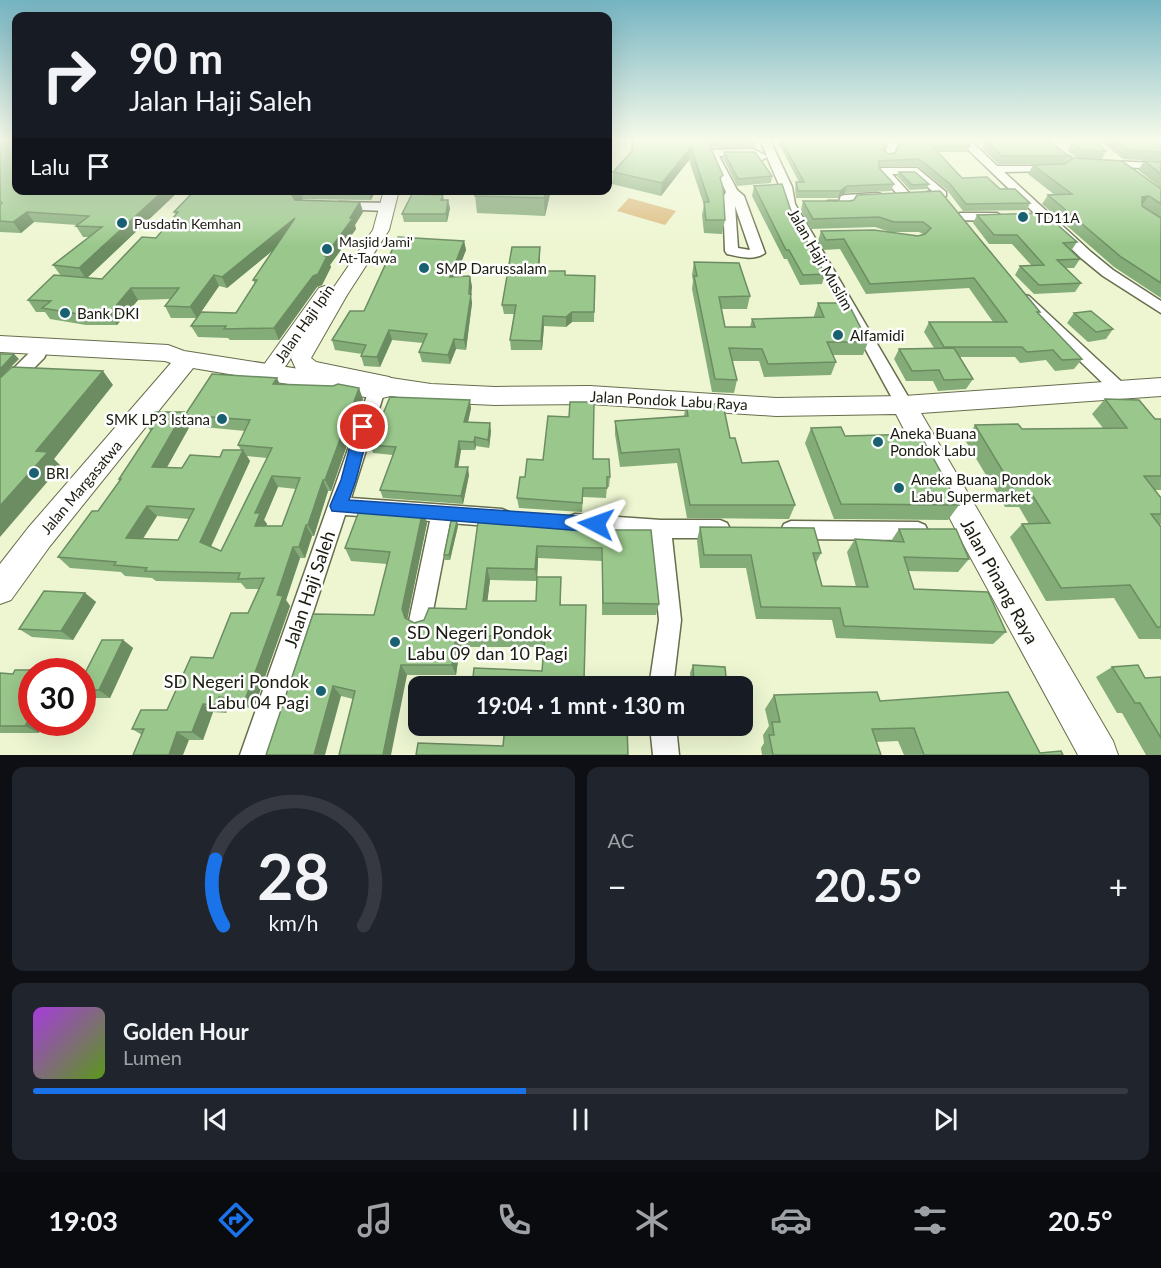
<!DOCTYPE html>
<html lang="id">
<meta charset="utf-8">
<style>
:root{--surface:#171b24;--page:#20242c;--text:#f1f3f6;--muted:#9ea1a6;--line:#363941;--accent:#1a73e8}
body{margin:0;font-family:Lato,sans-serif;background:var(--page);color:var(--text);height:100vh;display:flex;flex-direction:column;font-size:22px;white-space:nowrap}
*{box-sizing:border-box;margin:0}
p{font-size:20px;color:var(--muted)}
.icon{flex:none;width:33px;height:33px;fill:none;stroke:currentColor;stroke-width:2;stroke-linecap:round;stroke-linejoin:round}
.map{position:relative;height:755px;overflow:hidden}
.drawer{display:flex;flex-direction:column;gap:12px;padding:12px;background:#0d0f14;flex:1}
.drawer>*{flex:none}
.hud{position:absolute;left:12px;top:12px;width:600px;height:183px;border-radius:12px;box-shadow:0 6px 24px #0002;background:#171b24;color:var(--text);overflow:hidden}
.speed{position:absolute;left:18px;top:658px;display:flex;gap:12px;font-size:30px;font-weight:700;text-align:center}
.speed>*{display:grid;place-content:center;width:78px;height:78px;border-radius:50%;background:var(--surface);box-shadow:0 6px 24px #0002;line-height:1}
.speed .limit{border:9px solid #d22;background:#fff;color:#111}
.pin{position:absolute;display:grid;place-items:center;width:51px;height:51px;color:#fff;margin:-26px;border:3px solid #fff;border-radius:50%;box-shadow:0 2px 6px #0007}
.me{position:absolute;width:66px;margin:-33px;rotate:274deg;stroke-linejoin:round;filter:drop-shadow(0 0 4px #0008)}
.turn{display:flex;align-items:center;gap:21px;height:126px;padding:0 18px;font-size:27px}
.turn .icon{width:78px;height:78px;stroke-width:2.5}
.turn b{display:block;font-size:42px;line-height:51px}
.then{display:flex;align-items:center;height:57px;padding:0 18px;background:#0003;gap:12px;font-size:22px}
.big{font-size:45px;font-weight:700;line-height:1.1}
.drawer .card{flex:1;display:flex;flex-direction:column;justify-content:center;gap:9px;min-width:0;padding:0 21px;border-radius:12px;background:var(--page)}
.drawer .dial{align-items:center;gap:0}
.dial svg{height:156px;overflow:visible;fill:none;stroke:var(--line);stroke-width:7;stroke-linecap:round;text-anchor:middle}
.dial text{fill:var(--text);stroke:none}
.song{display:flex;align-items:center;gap:18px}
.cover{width:72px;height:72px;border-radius:9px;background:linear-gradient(135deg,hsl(280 70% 55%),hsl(90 70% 35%))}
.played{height:6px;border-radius:3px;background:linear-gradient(90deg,var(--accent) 45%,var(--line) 45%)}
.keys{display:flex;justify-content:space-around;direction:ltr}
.heat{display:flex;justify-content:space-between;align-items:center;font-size:33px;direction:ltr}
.drawer .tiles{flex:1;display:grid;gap:12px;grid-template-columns:1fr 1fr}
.card:last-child{grid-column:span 2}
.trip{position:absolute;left:408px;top:676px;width:345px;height:60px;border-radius:12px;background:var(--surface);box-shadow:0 6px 24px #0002;font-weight:700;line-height:60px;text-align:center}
.dock{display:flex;height:96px;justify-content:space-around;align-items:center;background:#090b0e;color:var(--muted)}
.dock .icon{width:42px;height:42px}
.dock .active{color:var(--accent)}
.dock b{font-size:27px;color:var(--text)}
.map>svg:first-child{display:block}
.green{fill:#dcba7e}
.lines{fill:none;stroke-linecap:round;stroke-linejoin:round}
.minor-casing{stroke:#666e4d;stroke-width:3}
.tertiary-casing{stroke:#666e4d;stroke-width:2}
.secondary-casing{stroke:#666e4d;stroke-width:2}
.minor{fill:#fff;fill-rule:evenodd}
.tertiary{fill:#fff;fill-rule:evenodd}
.secondary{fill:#fff;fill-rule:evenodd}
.wall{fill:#84ac78;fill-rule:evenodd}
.shaded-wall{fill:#6c8c62}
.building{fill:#9ac88c;stroke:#6c8c62;stroke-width:1.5;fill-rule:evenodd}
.route{fill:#1a73e8;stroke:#114b97;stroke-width:1.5}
.poi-dot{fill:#196170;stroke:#fefefe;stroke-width:2}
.labels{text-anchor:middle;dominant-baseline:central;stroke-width:5;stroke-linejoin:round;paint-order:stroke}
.far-poi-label{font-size:14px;fill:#191c0f;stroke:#fefefe;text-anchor:start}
.street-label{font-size:15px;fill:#191c0f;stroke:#fefefe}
.poi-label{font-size:15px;fill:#191c0f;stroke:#fefefe;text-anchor:start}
.near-street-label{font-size:18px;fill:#191c0f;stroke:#fefefe}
.near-poi-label{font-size:18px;fill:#191c0f;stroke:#fefefe;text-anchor:start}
</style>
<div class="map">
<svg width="1161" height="755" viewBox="0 0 1161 755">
<rect width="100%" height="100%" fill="#edf6d1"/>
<path class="green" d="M629,198L676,211L665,225L617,211Z"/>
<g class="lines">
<defs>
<g id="minor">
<path d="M760,140H770L792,187L795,204L913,405L910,409L904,411L898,409L849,319L799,235L783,204L780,187L767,157L762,160L751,155L719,156L737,190L744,196L765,253C754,261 740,257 727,254L725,251L723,197L726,192L707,153L712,150L753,149L767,156ZM735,206L750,250L738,248Z"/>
<path d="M886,140H896L898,145L892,157L888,158L883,155L888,145Z"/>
<path d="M958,140H970L997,166H1057L1059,168L1053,171L1004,172L1091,252L1113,270L1161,301V313L1103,276L1081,258Z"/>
<path d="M1105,161L1161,163V169L1101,166V162Z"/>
<path d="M917,168L946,192V196L923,197V193L932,191L914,174H892L912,196L910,199H902L876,171L882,168Z"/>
<path d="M877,193L881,194V200L852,202L850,207C842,209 828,211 822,205L828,201H839L841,196L845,195Z"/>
<path d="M340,202L387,203L393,207L387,211L336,209V203Z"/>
<path d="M960,213H997L1003,217L997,221L956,220L954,217Z"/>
<path d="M1024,295L1029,296L1125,385L1127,389L1125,393H1113L1019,302L1017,299L1019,296Z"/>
<path d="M38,349L44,350L46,354L44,358L6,396L0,398V382L32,350Z"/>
<path d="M377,384L383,386L385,390L351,498L502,509L509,512L512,518L509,524L502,527L450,523L431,621L428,629L420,632L412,629L409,621L430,521L345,515L266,755H240L369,390L371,386Z"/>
<path d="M575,514L661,520H720L727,523L730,529L727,535L720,538H672L681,620L673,687H649L659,620L651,537L575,532L568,529L565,523L568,517Z"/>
<path d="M791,521L918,522L925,525L928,531L925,537L918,540L791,539L784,536L781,530L784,524Z"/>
<path d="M650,726H676L679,755H653Z"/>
</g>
<path id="tertiary" d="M384,190H399L389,230L347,295L311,358L316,362L389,377L399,382L402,387L399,392L391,395L376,388L311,375L296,369L291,358L301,340C292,355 282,382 263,376L260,371L263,366L319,288L325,286L332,290L373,230Z"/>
<path id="secondary" d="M0,336L168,345L184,351L377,381L391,378L431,384L495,387L590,386L776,398L904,396L1161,378V396L921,413L1113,741L1118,755H1078L961,540L896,414L776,416L590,404L495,405L431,402L391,396L377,399L193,368L50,546L11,600L0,604V564L28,528L171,363L165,361L0,352Z"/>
</defs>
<use href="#minor" class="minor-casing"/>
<use href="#tertiary" class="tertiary-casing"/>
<use href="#secondary" class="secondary-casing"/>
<use href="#minor" class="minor"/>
<use href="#tertiary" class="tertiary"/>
<use href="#secondary" class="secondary"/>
</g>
<g class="wall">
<path d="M0,140L16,190H180L87,278L102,279L156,238L176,215L174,212L195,190H374V194L371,200L303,199L301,200L360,202L363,212L355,225L356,229L330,265L331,267L322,285L317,287L279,340H230L228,338L198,337L191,326L196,318H171L165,306L170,299L138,300L117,325H86L50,319L45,312H36L28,300L61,276L53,265L89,237H83L76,226L77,225L34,222L21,233L0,232ZM273,250L253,280L255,284L236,313L201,312L219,286L227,288Z"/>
<path d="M630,140H756L755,148H712L711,149L722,184L725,220L722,234L704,233L702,215L704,205L689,160L661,196L612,184L613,172L631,152Z"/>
<path d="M777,140H886L883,149L889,154L895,153L900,143L898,140H964L970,146L967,152H938L962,178L1000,189L1030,203L1027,210L963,211L947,190L917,166L879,167L894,184L891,191L845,193L838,198H796L795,189L796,182H799Z"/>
<path d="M985,140L1069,156L1065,164L1070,156L1074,158L1161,189V298L1114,267L1042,204L1048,195H1055L1028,174L1033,165L1054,164H998L982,148Z"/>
<path d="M1099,140H1161V161L1123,159Z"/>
<path d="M1072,143L1106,151L1102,159L1077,158L1068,151Z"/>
<path d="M724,152L772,176L771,183L737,186L723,158Z"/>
<path d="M1144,161L1161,162V188L1138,170Z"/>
<path d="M899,172L929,184L927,189L910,190L897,176Z"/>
<path d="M754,186L792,214L825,274L822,284L800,285L787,259H784L752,196Z"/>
<path d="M551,190L545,216L477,213L475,196Z"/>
<path d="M940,191L1040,312L1038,313L1082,359L1074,369L1055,371L1046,360L1020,363L1015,357H960L973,379L966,389L938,391L933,381H906L894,359L899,349L934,348L924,332L929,322H993L969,288L866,294L840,249L823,250L818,241L821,231L890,232L875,227L810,229L801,210L803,201H849ZM891,232H919L923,234L918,236Z"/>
<path d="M443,195L444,200L450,208L447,222H404L402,214Z"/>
<path d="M977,215L1077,242L1071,251L1080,259L1074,268H1066L1081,283L1075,292L1034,294L1015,275L1020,266H1032L1012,244H989L973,223Z"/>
<path d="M464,241L466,250L455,277L472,286L471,296L472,303L466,350L456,349L450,364L422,362L419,352L423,343L392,340L380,367L364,366L361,356L362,354L335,350L332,340L364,311Z"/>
<path d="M540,247V256L539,271L565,275L595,276L594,322H572L566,327L544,326L542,350H511L510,340L514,314H504L502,305Z"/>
<path d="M694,262L750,296L747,309H721L725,327H750L752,319L814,317V316L818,303L868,342L863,355H833L836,362L831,375L764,377L759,361H732L737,380L734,393L712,392L692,289L693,281L692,275Z"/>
<path d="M1074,313L1113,329L1106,339L1088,342L1067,323Z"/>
<path d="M280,384L363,399L331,491H328L314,536H312L305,558H300L286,600L290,606L254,708L229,706L226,713L213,712L203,740H189L142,735L132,729L167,710L213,658L248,613L259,589H246L241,583L156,581L152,578L125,576L121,572L70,568L58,557L98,511L120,481L119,479L151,432L147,426L184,412L186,414ZM191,424L193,426L245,431L238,445L241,450L182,468L167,467ZM247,456L267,458L221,551L211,547L250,461ZM278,487L296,489L282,526H266L267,524L264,520ZM157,516L189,519L178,540L143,539Z"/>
<path d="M1105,399L1155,419H1161V490H1155L1161,498V524L1160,525L1161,527V640L1160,639H1139L1114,598L1046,601L1010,537L1022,524H1029L1019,507H1005L965,440L975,425L1022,429L1103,428L1092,414Z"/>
<path d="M686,404L730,438L742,463L795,505L789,519L687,518L677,463L620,467L615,434V421L684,416Z"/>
<path d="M471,408L468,422L491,431L489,448L476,446L475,450H461L458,467L469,475L463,504L383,498L380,490L393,455L373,453L370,445Z"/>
<path d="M811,428L959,505L948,520L834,519L805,443Z"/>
<path d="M593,459L610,477L609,487H607L606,498L583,497L582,512L519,508L517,498L525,477L543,460Z"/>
<path d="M423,510L427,523L407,619L414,623L466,609L479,515L597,530L659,604L656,615H602V561L538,558L537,581L490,580L487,601H536L561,577V605L584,681L472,687L542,671L544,647H460L456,675H407L353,699L341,696L266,755L374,615L387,564L351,561L345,548Z"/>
<path d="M458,526L450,560H445L444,555Z"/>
<path d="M700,527L821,553L816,563L822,586L856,587L847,552L855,539L891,541L899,529L969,559L958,572L908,571L914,589L1006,632L993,644L836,638L832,620L756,619L746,568H700L697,540Z"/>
<path d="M85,593L96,602L73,640L32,637L19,629Z"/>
<path d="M123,640L133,648L110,698H89L82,694V679Z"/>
<path d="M693,665L727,687H691L690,673Z"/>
<path d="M1112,667L1145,678L1161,677V755H1146L1122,713H1117L1096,677Z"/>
<path d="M57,670L60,672H32L39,733H0V673L13,674Z"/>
<path d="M774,695L880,701L1040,753L1063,755H904L898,741L876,742L881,755H762L761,748L764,743L763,735L769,726L765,709Z"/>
<path d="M470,726H627L503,746L504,728H471Z"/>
</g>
<g class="shaded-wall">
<path d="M707,140H713L712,148L705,152Z"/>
<path d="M691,147L689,160L661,196L662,183Z"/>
<path d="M847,186L845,193L838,198L840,191Z"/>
<path d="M164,190H180L86,279L79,268Z"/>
<path d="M296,190H300L303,199L295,205L291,194Z"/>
<path d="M368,190H374V194L371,200Z"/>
<path d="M546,190H551L545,216L544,198Z"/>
<path d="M1149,196L1142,205V197Z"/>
<path d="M448,200L450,208L447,222L446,214Z"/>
<path d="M360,202L363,212L355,225L356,229L330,265L331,267L322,285L317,287L279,340L274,328L325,256Z"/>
<path d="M27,212L34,222L21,233L13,222Z"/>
<path d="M295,218L299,229L227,288L222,277Z"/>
<path d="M464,241L466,250L452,286L450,277Z"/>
<path d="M540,247V256L538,281V271Z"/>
<path d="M214,275L219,286L197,318L190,307Z"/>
<path d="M470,276L472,286L471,296L472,303L466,350L464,340Z"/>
<path d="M131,288L138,300L117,325L109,314Z"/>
<path d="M572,312V322L566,327V317Z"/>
<path d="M543,316L544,326L542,350L541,341Z"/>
<path d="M389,330L392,340L380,367L377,357Z"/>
<path d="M454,339L456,349L450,364L448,355Z"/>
<path d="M14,354L19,359L0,378V369Z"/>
<path d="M103,371L113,385L54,459L61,466L0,537V506L36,451Z"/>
<path d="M277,378L282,389L273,384Z"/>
<path d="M359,388L363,399L331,491L325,480Z"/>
<path d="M470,400L471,408L466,431L464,422Z"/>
<path d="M184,412L186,415H185L191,424L161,478L152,467Z"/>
<path d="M490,423L491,431L489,448L488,440Z"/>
<path d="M475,437L476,446L475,450L474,442Z"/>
<path d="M459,441L461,450L457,475L455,467Z"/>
<path d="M243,450L250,461L208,552L200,542Z"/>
<path d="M468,467L469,475L463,504L461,496Z"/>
<path d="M272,476L278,487L264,520L267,524L262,537L255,526V513Z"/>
<path d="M323,480L328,491L314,536L308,525Z"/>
<path d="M147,506L157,516L136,549L126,538Z"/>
<path d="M423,510L427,523L407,621L405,618L402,609Z"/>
<path d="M457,521L458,526L450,560L449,555Z"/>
<path d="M306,525L312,536L305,558L299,547Z"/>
<path d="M537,546L538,558L537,581L535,569Z"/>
<path d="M293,547L300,558L286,600L290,606L254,708L245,700L277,595Z"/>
<path d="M487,568L490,580L486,613L483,601Z"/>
<path d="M85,593L96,602L73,640L61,631Z"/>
<path d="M456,636L460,647L456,675L452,665Z"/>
<path d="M123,640L133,648L110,698L99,690Z"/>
<path d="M401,665L407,675L391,755H383Z"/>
<path d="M333,686L341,696L325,755H314Z"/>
<path d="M219,697L229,706L226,713L216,705Z"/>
<path d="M203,704L213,712L203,740L192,732Z"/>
<path d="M32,714V723H44L39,733L25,726Z"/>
<path d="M177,732L189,740L183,755H169Z"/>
</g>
<g class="building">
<path d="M0,140H16V190H164L79,268L53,265L102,227L76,226L89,216L27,212L13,222L0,221V205L2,203L0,201Z"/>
<path d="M632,140H707L723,175L720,178L723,188L725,220H706L704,202H709L691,147L662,183L613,172L633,150Z"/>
<path d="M781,140H886L883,149L889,154L895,153L901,140H964L970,146H932L962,178L987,177L1000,189H1015L1030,203L966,204L950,184L919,159L879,161V168L894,184L847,186L840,191H798L796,182H804Z"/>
<path d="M985,140L1050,142L1069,156H1002Z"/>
<path d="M1116,140H1161V152L1128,150Z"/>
<path d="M1072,143H1097L1106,151L1081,150Z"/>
<path d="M724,152H755L772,176L738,179Z"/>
<path d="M1070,156L1074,158L1122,161L1161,189V204L1149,196L1142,197V206L1161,218V283L1121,257L1048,195L1072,194L1033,165L1065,164L1072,159Z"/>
<path d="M1144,161L1161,162V174Z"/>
<path d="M899,172H915L929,184L912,185Z"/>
<path d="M782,184L792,214L825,274L803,275L789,250H786L754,186Z"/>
<path d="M195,190H296L291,194L295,200L360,202L350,218H353L325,256H327L318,274L313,276L274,328L224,329L226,326H191L201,312L236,313L257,280H253L295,218L222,277L214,275L190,307L165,306L179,288H131L109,314H78L42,308L51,301L28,300L54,275L102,279L142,237L156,238L178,212H174Z"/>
<path d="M477,190H546L544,198L475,196Z"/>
<path d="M940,191L1040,312H1037L1082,359L1062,360L1053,350L1027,352L1022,347H944L929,322H1007L974,278L870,284L844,239L826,240L821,231L874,230L918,236L925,234L931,228L923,222H894L879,217L813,219L803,201H849L854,200L857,195Z"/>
<path d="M412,194L443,195L441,200H448L446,214H402Z"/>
<path d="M1044,213L1077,242L1063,243L1080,259L1057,260L1081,283L1039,285L1020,266L1044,265L1017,235H994L977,215Z"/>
<path d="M398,237L464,241L450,277L470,276L469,294H471L464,340L454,339L448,355L419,352L427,334L389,330L377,357L361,356L366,345L332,340L350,311H364Z"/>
<path d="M512,247H540L538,271H565V275L595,276L594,312H572L566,317L543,316L541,341L510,340L516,305H502Z"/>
<path d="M694,262L739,263L750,296L719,297L725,327H755L752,319L824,317L818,303H848L868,342H827L836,362L768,364L762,349L729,348L737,380L715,379L694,276H697Z"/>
<path d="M1091,311L1113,329L1096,332L1074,313Z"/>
<path d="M954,348L973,379L944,380L939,370L912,371L899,349Z"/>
<path d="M0,354H14L0,369Z"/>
<path d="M12,367L103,371L36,451L48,452L0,506V378Z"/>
<path d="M212,374L277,378L273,384L333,386L338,384L359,388L325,480H323L308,525H306L299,547H293L277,595L283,596L245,700L219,697L216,705L203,704L192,732H177L169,755H133L144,729H132L141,710H167L191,657L213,658L231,613H248L264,578L238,579L240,573L145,571L147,568L114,565L116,562L58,557L92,511H98L121,479H119L154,426H147L155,412H184L152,467L182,468L190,455L220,457L223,450H243L200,542L221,551L272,448L238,445L250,420L185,415ZM272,476L300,478L282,526H255L260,513H255ZM147,506L194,509L178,540L126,538Z"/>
<path d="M390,397L470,400L464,422L490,423L488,440L475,437L474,442L459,441L455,467H468L461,496L380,490L396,447L370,445Z"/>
<path d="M1105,399L1139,400L1155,419H1161V476H1144L1161,498V514H1151L1161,527V627H1157L1130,585L1061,588L1022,524L1050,523L1031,493H1016L975,425L1018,424L1022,429L1127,428Z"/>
<path d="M570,402H594L593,459H609L610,477H607V488H583L582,503L517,498L520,477H525L527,459L543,460L548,416L569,417Z"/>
<path d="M686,404H723L730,438H735L742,463L778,461L795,505H690L679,449L621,453L615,421L688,416Z"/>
<path d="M841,427L845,436L920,434L959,505L841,504L811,428Z"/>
<path d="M361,506L423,510L402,609L405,618L414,623L424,620L429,608L466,609L479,515L598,523L597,530H651L659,604L603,603L602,548L537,546L535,569L487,568L483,601H536L537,577H561L560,605H586L584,681H626V687H472L474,668L542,671L545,636H456L452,665H401L383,755H339L355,691L333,686L314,755H266L313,614L374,615L390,552L345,548Z"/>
<path d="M451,521H457L449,555H444Z"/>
<path d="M700,527L814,528L821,553H813L822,586L868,587L855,539L904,542L899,529H956L969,559L904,557L914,589L988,592L1006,632L844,626L840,608L761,607L751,555H704Z"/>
<path d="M44,591L85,593L61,631L19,629Z"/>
<path d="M102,640H123L99,690H82V679Z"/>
<path d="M693,665L725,667L727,687H694Z"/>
<path d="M1138,665L1145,678L1161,677V738L1140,703H1135L1112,667Z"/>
<path d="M15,670H57L55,672H32V714L25,726H0V673L13,674Z"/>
<path d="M877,692L880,701L1008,692L1040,753L1061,751L1063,755H924L914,728L872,729L881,755H773L769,735H774L772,722H780L774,695Z"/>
<path d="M505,726H627L628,755H416L418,743L503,746Z"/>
</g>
<linearGradient id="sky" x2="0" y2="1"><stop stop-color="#75b4c2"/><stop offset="0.57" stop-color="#f7fbea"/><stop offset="1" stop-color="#f7fbea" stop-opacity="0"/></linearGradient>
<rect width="1161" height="246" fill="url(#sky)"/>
<path class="route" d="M363,421L368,423L370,427L356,480L349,500L596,517L601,519L604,524L601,529L596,532L332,511L330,506L341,480L355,427L357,423Z"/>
<g class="poi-dot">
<circle cx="1023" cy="217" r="6"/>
<circle cx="122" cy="223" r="6"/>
<circle cx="327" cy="249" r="6"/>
<circle cx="424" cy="268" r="6"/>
<circle cx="65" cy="313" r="6"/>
<circle cx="838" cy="335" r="6"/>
<circle cx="222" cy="419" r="6"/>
<circle cx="878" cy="442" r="6"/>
<circle cx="34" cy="473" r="6"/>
<circle cx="899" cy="488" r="6"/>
<circle cx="395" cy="642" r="6"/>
<circle cx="321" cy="691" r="6"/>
</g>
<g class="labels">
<g class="far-poi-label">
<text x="1035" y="217">TD11A</text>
<text x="134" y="223">Pusdatin Kemhan</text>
<text x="339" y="241">Masjid Jami'<tspan x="339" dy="16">At-Taqwa</tspan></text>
</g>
<g class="street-label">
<text transform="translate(821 259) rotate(60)">Jalan Haji Muslim</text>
<text transform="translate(304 323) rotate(-55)">Jalan Haji Ipin</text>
<text transform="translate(669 400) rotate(3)">Jalan Pondok Labu Raya</text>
<text transform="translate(81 487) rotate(-50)">Jalan Margasatwa</text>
</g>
<g class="poi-label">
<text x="436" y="268">SMP Darussalam</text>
<text x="77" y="313">Bank DKI</text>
<text x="850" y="335">Alfamidi</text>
<text x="210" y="419" text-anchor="end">SMK LP3 Istana</text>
<text x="890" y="433">Aneka Buana<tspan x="890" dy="17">Pondok Labu</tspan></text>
<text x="46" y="473">BRI</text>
<text x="911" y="479">Aneka Buana Pondok<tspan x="911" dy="17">Labu Supermarket</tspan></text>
</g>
<g class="near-street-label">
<text transform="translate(1000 581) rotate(61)">Jalan Pinang Raya</text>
<text transform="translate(309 589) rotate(-71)">Jalan Haji Saleh</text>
</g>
<g class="near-poi-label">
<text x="407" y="632">SD Negeri Pondok<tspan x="407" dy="21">Labu 09 dan 10 Pagi</tspan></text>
<text x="309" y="681" text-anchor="end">SD Negeri Pondok<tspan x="309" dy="21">Labu 04 Pagi</tspan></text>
</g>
</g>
</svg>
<div class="speed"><div class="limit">30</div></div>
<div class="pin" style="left:363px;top:427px;background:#d93025"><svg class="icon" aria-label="arrive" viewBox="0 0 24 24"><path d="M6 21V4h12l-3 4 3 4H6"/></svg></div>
<svg class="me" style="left:596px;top:524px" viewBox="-20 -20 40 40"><path d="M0-17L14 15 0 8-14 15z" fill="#1a73e8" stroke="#fff" stroke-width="4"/></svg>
<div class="trip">19:04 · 1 mnt · 130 m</div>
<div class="hud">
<div class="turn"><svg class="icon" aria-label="right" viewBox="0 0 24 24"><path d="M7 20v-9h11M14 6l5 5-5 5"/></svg><div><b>90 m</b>Jalan Haji Saleh</div></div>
<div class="then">Lalu<svg class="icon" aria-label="arrive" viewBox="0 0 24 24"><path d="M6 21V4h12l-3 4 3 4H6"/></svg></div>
</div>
</div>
<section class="drawer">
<div class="tiles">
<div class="card dial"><svg viewBox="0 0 100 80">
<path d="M14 69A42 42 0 1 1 86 69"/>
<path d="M14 69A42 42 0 0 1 10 35" stroke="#1a73e8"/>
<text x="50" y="56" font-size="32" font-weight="700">28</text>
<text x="50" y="72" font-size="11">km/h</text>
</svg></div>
<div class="card"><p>AC</p>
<div class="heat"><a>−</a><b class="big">20.5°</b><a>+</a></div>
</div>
<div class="card">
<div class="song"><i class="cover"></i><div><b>Golden Hour</b><p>Lumen</p></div></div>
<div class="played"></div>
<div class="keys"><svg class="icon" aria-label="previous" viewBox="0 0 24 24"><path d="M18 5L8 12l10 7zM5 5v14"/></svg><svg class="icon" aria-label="pause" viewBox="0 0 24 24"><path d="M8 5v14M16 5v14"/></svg><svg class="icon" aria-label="next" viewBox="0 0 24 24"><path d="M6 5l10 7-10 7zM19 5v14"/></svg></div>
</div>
</div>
</section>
<nav class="dock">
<b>19:03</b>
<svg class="icon active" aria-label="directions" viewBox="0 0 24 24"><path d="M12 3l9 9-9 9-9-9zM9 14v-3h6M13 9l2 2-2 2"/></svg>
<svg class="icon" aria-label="music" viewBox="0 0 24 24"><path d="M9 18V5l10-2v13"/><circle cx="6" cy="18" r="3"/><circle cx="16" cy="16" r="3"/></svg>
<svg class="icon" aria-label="phone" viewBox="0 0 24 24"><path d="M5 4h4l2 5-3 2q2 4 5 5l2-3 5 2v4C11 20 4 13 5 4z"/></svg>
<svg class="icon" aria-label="climate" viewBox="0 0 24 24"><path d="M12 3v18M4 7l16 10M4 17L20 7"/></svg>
<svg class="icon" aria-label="car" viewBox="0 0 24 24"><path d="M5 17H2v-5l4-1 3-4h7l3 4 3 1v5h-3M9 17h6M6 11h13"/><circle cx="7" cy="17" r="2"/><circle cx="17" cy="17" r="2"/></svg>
<svg class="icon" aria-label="filters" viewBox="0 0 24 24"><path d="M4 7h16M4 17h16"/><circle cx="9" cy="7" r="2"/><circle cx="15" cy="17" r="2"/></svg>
<b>20.5°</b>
</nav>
